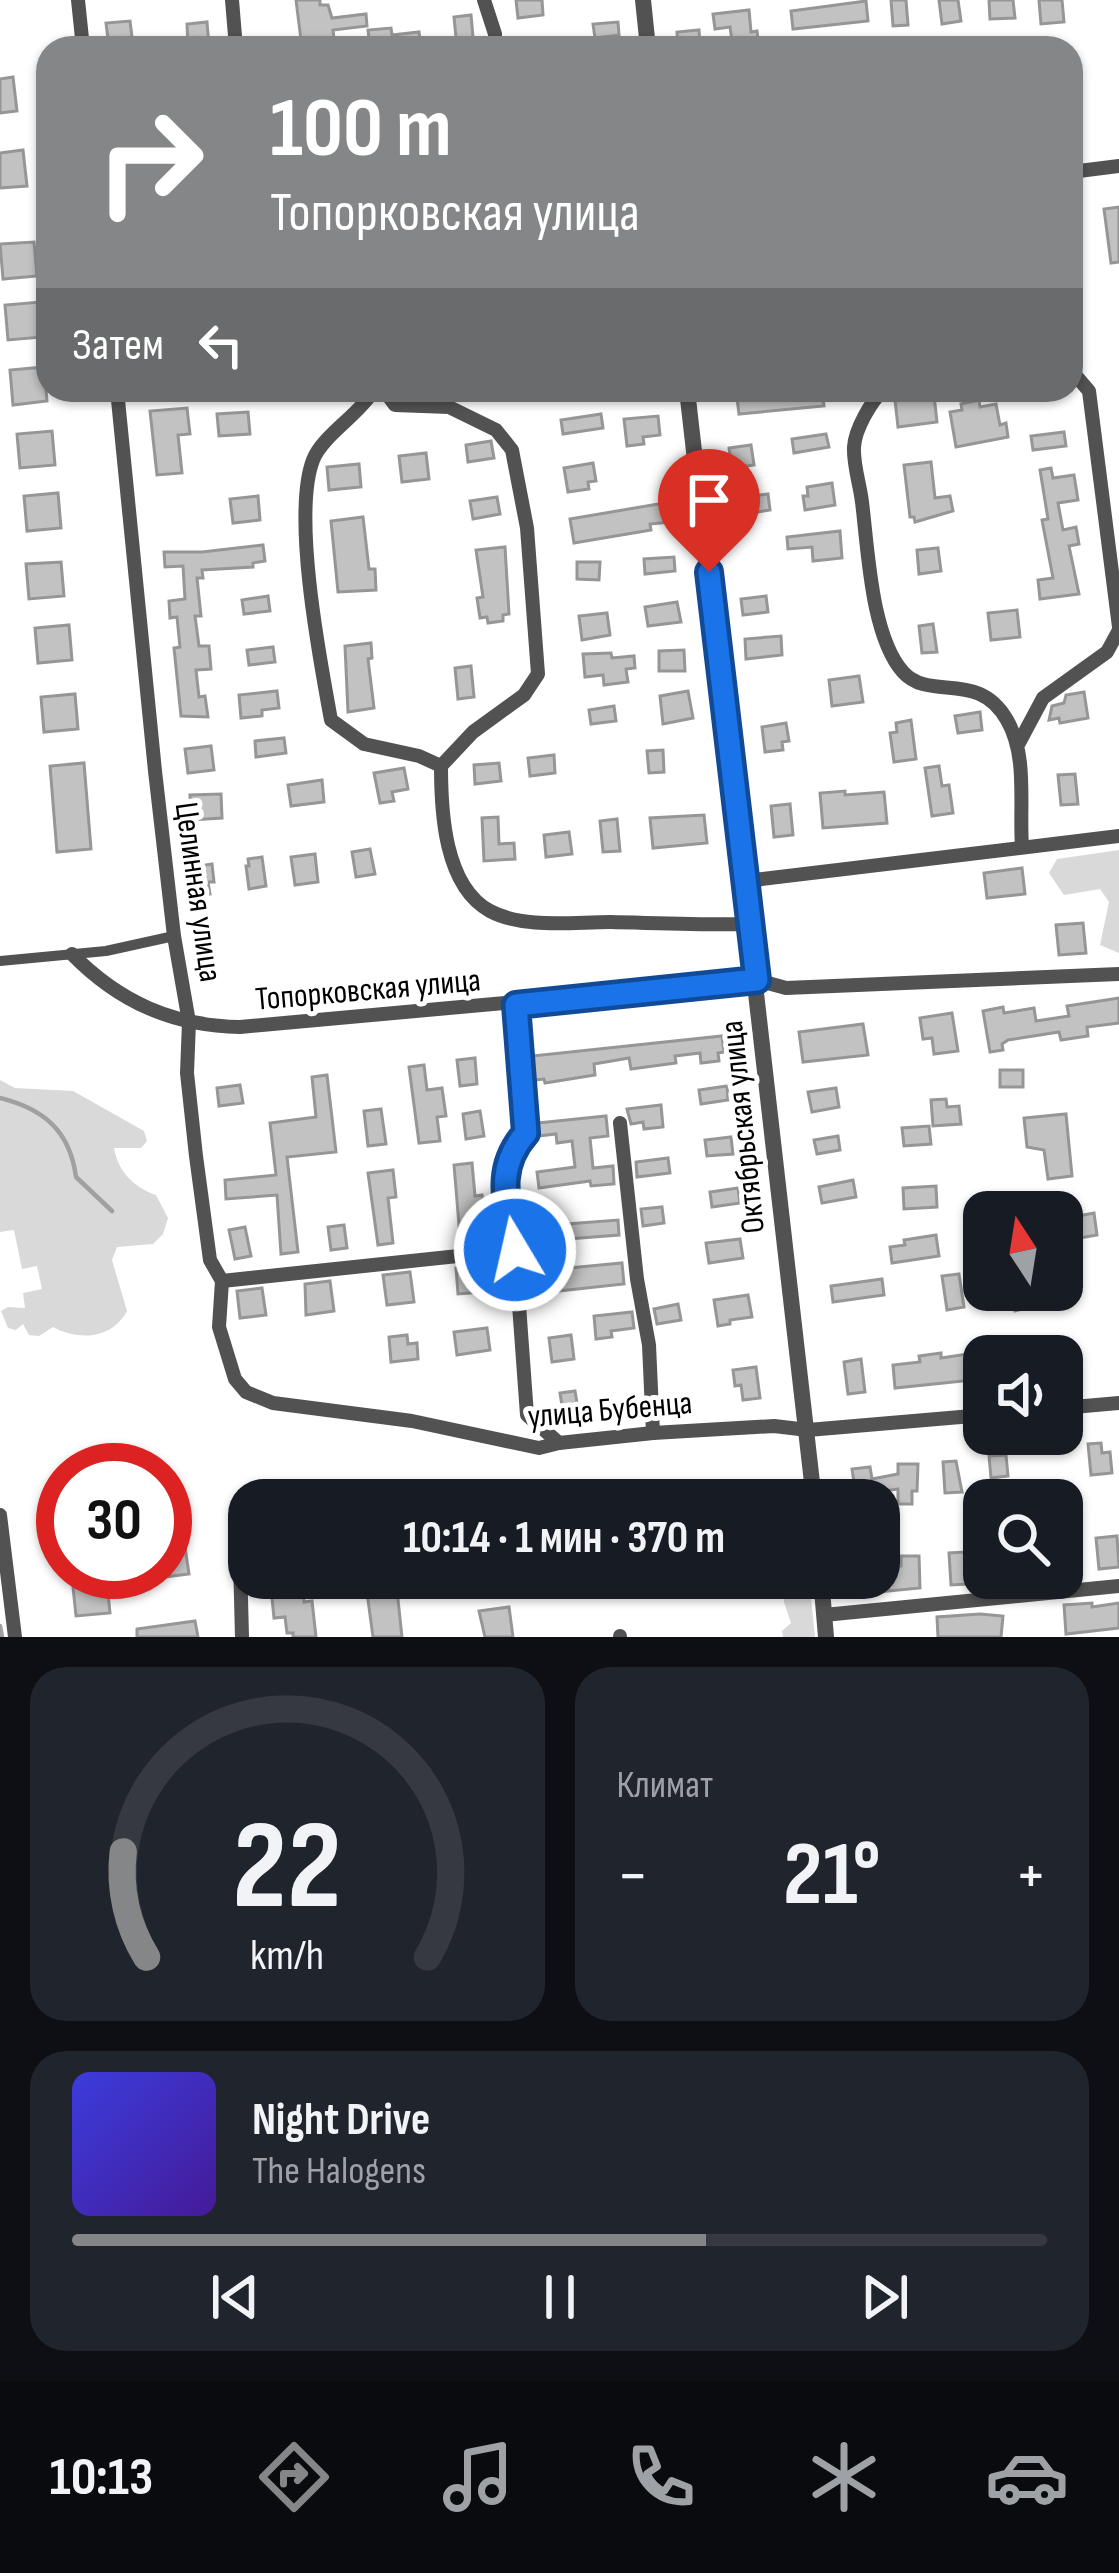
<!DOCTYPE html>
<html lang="ru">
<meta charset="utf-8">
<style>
:root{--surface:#171b24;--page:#20242c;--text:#f1f3f6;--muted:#9ea1a6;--line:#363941;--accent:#858687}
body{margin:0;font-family:"Sofia Sans Condensed",sans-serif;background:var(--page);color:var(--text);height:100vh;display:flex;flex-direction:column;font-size:45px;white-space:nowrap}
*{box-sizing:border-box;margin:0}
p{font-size:39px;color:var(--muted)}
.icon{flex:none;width:66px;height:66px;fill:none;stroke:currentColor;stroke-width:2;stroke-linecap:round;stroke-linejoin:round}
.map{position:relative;height:1637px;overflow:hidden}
.drawer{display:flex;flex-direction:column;gap:30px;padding:30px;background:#0d0f14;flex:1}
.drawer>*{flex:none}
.guide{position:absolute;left:36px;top:36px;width:1047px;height:366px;border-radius:36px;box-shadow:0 3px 9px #0004;background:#858687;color:#fff;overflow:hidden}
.needle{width:78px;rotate:348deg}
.fabs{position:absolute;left:963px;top:1191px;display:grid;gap:24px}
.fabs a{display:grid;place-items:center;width:120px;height:120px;border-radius:24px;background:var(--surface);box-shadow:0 3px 9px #0004;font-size:60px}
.speed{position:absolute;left:36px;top:1443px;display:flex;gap:24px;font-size:60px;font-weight:700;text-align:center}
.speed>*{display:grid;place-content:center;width:156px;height:156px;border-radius:50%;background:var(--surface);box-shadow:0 3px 9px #0004;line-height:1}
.speed .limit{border:18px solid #d22;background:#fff;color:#111}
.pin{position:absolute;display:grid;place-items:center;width:102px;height:102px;color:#fff;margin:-123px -51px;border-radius:50% 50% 50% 0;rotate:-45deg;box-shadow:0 0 12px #0007}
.pin .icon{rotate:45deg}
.me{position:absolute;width:132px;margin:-66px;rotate:351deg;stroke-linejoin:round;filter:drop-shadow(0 0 9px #0008)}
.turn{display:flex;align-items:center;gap:42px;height:252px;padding:0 36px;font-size:54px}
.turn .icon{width:156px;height:156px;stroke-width:2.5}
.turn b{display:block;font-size:84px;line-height:102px}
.then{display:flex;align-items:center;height:114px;padding:0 36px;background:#0003;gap:24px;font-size:45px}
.big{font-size:90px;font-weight:700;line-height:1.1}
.drawer .card{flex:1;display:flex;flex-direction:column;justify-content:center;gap:18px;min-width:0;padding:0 42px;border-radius:36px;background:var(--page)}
.drawer .dial{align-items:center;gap:0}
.dial svg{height:312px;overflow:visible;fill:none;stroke:var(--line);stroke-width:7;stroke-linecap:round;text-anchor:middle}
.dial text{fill:var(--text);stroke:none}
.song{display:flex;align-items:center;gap:36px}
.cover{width:144px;height:144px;border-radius:18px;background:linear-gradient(135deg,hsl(240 70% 55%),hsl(260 70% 35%))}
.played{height:12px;border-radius:6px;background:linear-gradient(90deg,var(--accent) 65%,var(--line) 65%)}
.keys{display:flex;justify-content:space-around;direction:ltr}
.heat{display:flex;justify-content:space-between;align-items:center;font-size:66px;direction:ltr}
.drawer .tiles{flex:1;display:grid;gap:30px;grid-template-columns:1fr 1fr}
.card:last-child{grid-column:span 2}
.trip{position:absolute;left:228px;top:1479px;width:672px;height:120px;border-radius:36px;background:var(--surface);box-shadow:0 3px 9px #0004;font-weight:700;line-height:120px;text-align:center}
.tab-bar{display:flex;height:192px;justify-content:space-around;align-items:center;background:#090b0e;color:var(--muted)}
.tab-bar .icon{width:84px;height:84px}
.tab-bar .on{color:var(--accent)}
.tab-bar b{font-size:54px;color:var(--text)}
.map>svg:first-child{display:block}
.green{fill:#d9d9d9}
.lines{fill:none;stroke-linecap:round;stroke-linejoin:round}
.stream{stroke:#a0a0a0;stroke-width:4.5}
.building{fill:#c2c2c2;stroke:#969696;stroke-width:3}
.pedestrian{stroke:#525252;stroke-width:10}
.minor{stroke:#525252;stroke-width:14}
.tertiary{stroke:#525252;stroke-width:16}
.route-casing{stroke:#114b97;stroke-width:30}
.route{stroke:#1a73e8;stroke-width:21}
.labels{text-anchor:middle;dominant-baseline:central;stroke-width:10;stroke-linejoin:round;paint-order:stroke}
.street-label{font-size:33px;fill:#000;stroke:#fff}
</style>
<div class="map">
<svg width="1119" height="1637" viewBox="0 0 1119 1637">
<rect width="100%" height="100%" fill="#fff"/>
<g class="green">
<path d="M1119,850V953L1100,945L1109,902L1100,889L1064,895L1049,873L1057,859Z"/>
<path d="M0,1080L15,1088L73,1091L144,1131L147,1141L141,1148H114C118,1172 134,1187 156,1195L168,1218L163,1234L153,1244L117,1247L112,1260L127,1311C112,1339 79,1341 53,1327L39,1336L29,1335L23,1324L16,1330L8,1328L1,1311L8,1307L25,1308L23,1293L42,1289L37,1266L22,1269L14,1230L0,1232Z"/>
<path d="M783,1578H809L815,1637H783L782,1631L791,1623L784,1602Z"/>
</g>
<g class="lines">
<g class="stream">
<path d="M0,1098C44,1109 70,1131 76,1177L112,1211"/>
<path d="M0,1626L2,1637"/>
</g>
</g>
<g class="building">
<path d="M296,0H320V5H328L332,18L366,14L367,26L333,30L335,48H302Z"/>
<path d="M516,0H542L543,15L518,18Z"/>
<path d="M891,0H906L908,25L893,26Z"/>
<path d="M939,0H958L961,21L942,24Z"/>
<path d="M989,0H1013L1015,18L990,19Z"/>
<path d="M1039,0H1062L1064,22L1041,24Z"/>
<path d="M866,1L868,21L793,29L791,11Z"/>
<path d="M749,10L751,32L757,31L759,48H733L730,27L715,29L713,14Z"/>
<path d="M471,15L474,48H457L454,17Z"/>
<path d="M130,21L132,37L108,39L106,23Z"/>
<path d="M207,22L209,46L188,48L187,24Z"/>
<path d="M618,22L619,35L595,38L593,24Z"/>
<path d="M391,28L392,35L419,32L421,48H370L368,30Z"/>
<path d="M699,30L700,48H678L677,32Z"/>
<path d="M13,77L17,111L0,113V79Z"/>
<path d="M23,150L27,186L0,188V153Z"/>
<path d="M1119,207V262L1111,263L1104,209Z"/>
<path d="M34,242L37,276L3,279L0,244Z"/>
<path d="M40,302L43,337L8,340L5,305Z"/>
<path d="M44,367L47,401L13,405L10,370Z"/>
<path d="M801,390H822L824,406L739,414L737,398Z"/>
<path d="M934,395L937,422L898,427L895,400Z"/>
<path d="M979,400L980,407L996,404L1000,425L1006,423L1008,437L956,447L950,412L962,410L961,404Z"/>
<path d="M187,408L190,434L178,435L182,473L157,475L150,411Z"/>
<path d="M248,412L250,434L219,436L217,414Z"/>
<path d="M601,414L603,428L563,434L561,420Z"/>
<path d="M658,416L660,435L643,437L644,444L627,446L624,419Z"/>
<path d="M52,431L55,465L20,468L17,434Z"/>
<path d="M1064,432L1066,446L1033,450L1031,436Z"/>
<path d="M826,434L829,447L794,453L792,439Z"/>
<path d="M491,441L494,458L468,462L466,445Z"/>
<path d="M751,445L754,465L732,468L729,448Z"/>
<path d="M426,453L429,479L402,482L399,456Z"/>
<path d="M931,462L935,498L950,496L953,511L915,522L914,517H910L904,465Z"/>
<path d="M593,463L596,481L588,482L589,489L568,492L564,468Z"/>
<path d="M359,464L361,487L329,490L327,467Z"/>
<path d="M1051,468L1053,478L1074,475L1078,500L1058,503L1063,530L1076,527L1079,544L1069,546L1079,594L1040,599L1038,580L1053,578L1042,520L1048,519L1040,470Z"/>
<path d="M832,483L835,505L805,510L803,496H808L807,487Z"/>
<path d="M58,493L61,528L27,531L24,496Z"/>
<path d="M768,494L770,510L744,514L742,497Z"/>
<path d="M258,496L260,520L233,523L230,499Z"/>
<path d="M497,497L500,514L473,519L470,501Z"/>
<path d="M670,502L672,522L650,524L651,530L574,543L570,519Z"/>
<path d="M363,517L369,569H375L376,590L338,592L331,521Z"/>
<path d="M840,531L842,558L813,561L812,547L788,549L787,537Z"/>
<path d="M263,545L265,561L253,563V567L202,570L203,578H197L201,616H195L199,646H209L211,669L196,670L199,697L205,696L208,717L181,716L174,648L180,647L177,617L170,618L169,601L185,599L183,566L165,567L164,552H202Z"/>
<path d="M505,547L509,614L503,615V621L488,623L487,617L480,618L477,598L483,597L476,550Z"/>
<path d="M938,548L941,571L919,574L917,550Z"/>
<path d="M674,557L675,571L645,574L644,559Z"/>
<path d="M61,562L64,596L29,599L26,564Z"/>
<path d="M577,562H600L599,580L577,579Z"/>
<path d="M268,596L270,611L244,614L242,600Z"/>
<path d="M766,596L768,612L743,615L741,599Z"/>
<path d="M677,602L681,622L648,626L645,607Z"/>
<path d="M1017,610L1020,637L991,640L988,613Z"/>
<path d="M607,613L610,635L582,640L579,616Z"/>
<path d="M933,624L937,652L922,653L919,626Z"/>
<path d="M69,625L72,660L38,663L35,628Z"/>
<path d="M781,636L782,655L746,659L745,639Z"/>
<path d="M371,643L372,658L368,659L374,708L348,712L345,646Z"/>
<path d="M273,647L275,662L249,665L247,650Z"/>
<path d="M684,650L685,671H659V651Z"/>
<path d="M611,653L612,658L634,656L635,668L626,669L628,682L604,685L603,675L585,677L583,654Z"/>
<path d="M471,666L474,697L458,699L455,668Z"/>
<path d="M859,676L863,702L832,706L829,680Z"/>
<path d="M277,691L279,708L262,710V716L241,718L239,695Z"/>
<path d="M688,691L693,718L663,724L660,696Z"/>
<path d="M1084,692L1088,718L1060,723L1059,718L1049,720L1052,706L1064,703L1066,695Z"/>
<path d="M75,694L78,729L44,732L41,697Z"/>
<path d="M614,706L616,721L591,724L589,710Z"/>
<path d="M980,712L982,730L958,733L955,716Z"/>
<path d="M911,720L916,759L894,762L890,733L897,732L896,723Z"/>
<path d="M786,723L789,741L782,742L783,750L765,752L762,727Z"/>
<path d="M284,738L286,753L256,757L255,741Z"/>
<path d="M211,746L214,770L188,773L185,749Z"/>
<path d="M663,750L664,772L649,773L647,751Z"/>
<path d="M554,755L555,773L530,776L528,758Z"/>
<path d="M84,763L91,849L57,852L50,766Z"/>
<path d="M499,763L501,781L475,784L474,765Z"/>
<path d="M939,766L942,786L949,785L953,813L932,816L925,768Z"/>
<path d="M404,768L408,789L392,792L394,801L380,803L374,773Z"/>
<path d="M1075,774L1078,804L1061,805L1058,775Z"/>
<path d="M322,780L324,802L291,806L288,785Z"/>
<path d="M845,791V795L884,792L887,823L823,828L820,793Z"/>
<path d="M221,794L222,818L191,820L190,795Z"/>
<path d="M790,804L793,835L774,837L771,806Z"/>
<path d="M704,815L707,843L653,848L650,818Z"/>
<path d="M498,817L499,844L514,843L515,859L484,861L482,818Z"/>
<path d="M617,819L620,851L603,852L600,821Z"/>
<path d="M569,832L572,854L546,857L544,835Z"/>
<path d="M370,849L375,874L356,877L352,852Z"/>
<path d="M315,854L318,882L295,885L291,857Z"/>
<path d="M262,857L266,886L249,889L246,866H249L248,859Z"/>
<path d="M212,864L214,882H208L210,894L197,896L193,867Z"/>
<path d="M1022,868L1025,894L987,898L984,873Z"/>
<path d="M1083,923L1086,953L1059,955L1056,925Z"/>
<path d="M1119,998V1023L1087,1027L1088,1036L1061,1040L1059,1032L1008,1040L1002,1044L1003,1050L990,1052L983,1011L1003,1007L1004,1013L1034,1008L1036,1021L1069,1016L1067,1006Z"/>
<path d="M952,1013L958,1051L934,1054L932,1038L923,1039L920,1018Z"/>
<path d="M863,1024L868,1055L803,1062L799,1032Z"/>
<path d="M722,1036L724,1052L718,1053L719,1061L701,1063L700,1053L675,1056L676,1063L631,1069L629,1058L594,1064L595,1075L545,1083L544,1079L534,1080L532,1056Z"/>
<path d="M475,1058L477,1084L460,1086L457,1060Z"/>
<path d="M424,1065L427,1090L442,1088L446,1116L437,1117L440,1141L419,1143L409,1067Z"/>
<rect x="1000" y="1070" width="23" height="17"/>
<path d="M327,1075L336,1152L287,1157L298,1252L281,1254L277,1195L226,1199L225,1180L276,1175L270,1123L316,1117L312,1077Z"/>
<path d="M240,1085L243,1103L219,1106L217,1088Z"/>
<path d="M727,1086L728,1100L701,1104L699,1090Z"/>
<path d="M836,1088L839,1107L812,1112L808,1092Z"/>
<path d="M946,1099L947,1107L959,1106L961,1124L933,1126L931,1100Z"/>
<path d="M661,1105L663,1127L644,1129L643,1122L631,1124L627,1109Z"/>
<path d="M381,1109L386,1144L368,1146L364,1111Z"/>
<path d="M480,1111L484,1136L466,1139L463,1114Z"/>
<path d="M1066,1114L1072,1176L1048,1179L1044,1150L1027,1147L1024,1118Z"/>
<path d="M606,1116L608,1136L590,1138L593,1168L613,1166L614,1184L591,1186L590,1181L539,1188L537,1172L575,1167L572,1141L557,1143L556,1134L538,1136L537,1123Z"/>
<path d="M929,1126L931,1144L904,1146L902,1128Z"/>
<path d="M838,1136L840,1150L817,1154L814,1140Z"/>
<path d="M731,1137L733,1154L707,1156L705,1140Z"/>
<path d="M668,1158L670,1173L637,1177L636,1162Z"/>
<path d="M472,1163L475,1196L482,1195L485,1213L476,1215L478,1234L460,1237L454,1165Z"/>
<path d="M393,1170L396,1197L388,1198L393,1243L378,1245L368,1173Z"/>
<path d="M853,1180L856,1197L822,1203L819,1187Z"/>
<path d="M936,1186L937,1207L904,1209L903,1188Z"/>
<path d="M738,1188L740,1203L712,1207L710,1192Z"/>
<path d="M662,1207L664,1223L643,1226L641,1209Z"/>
<path d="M1094,1213L1097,1235L1062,1241V1219Z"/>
<path d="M618,1220L619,1235L542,1241L541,1226Z"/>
<path d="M344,1225L347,1248L331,1250L328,1227Z"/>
<path d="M245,1227L251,1256L235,1259L229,1230Z"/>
<path d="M936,1235L939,1256L892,1263L890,1247L905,1245L904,1240Z"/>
<path d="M740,1239L743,1258L709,1263L706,1243Z"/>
<path d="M622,1263L624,1284L549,1292L547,1270Z"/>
<path d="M481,1265L483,1292L458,1294L456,1268Z"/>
<path d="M410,1272L414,1302L387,1305L383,1275Z"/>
<path d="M959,1274L964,1307L947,1310L942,1276Z"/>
<path d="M882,1279L884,1295L833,1302L831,1286Z"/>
<path d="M330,1281L334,1311L306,1315L305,1284Z"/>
<path d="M262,1288L266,1315L240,1318L237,1291Z"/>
<path d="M1023,1290H1075L1076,1294L1015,1311L1010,1294Z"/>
<path d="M748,1295L752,1317L730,1320V1324L718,1326L714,1300Z"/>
<path d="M678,1304L681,1320L657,1324L654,1309Z"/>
<path d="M632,1312L634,1328L611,1331L612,1337L596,1339L594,1316Z"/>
<path d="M487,1328L490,1350L457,1355L454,1332Z"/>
<path d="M407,1335L408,1344L417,1343L418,1359L391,1362L389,1337Z"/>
<path d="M571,1335L574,1359L552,1362L549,1338Z"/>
<path d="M941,1353V1358L975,1353L977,1366L970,1367L973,1380L895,1388L893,1365L920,1362L919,1356Z"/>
<path d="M861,1359L865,1392L848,1394L844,1362Z"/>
<path d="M756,1367L760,1398L743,1400L741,1385L735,1386L733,1370Z"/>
<path d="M575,1391L579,1415L564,1418L560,1393Z"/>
<path d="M1101,1443L1102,1453L1110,1452L1112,1473L1091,1475L1088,1444Z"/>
<path d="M1006,1455L1008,1476L991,1478L989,1456Z"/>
<path d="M956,1461L962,1492L945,1493L943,1462Z"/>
<path d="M898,1464H918L917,1491H912V1504H898V1489L856,1495L852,1469L870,1467L872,1479L898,1474Z"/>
<path d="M1117,1536L1119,1567L1099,1569L1096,1538Z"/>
<path d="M185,1547L189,1574L165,1577V1550Z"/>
<path d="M966,1552L968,1584L951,1585L949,1553Z"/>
<path d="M901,1556H919L920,1588L867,1593L865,1578H879V1569L901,1566Z"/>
<path d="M270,1578H303L304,1602L312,1601L316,1637H293V1633H287L285,1617L274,1618Z"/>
<path d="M396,1581L402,1637H373L366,1585Z"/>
<path d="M107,1583L110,1613L76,1616L73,1587Z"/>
<path d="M1092,1603V1607L1119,1603V1628L1066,1634L1064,1605Z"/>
<path d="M509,1607L513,1637H485L479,1611Z"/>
<path d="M980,1614L1003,1616L1001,1637H938L937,1617Z"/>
<path d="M195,1621L198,1637H137V1629Z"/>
</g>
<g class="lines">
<path class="pedestrian" d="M0,961L106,951L174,936"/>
<g class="minor">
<path d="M78,0L83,48"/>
<path d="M232,0L236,48"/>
<path d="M484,0L495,34V48"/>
<path d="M1071,172L1119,166"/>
<path d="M1071,370L1089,391L1119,627"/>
<path d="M117,390L155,771L174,936L189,1022L187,1073L196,1156L210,1260L222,1281L219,1327L235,1379L246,1392L273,1403L412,1421L539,1448L559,1443L653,1433L774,1426L808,1430L984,1415"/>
<path d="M374,390C359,415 322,436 313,460C292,515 320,660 331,720L364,744L419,756L441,766"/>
<path d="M384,390L395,405L449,407L496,430L512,450L527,528L538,674L524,695L473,732L441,766C441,811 444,886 490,911C524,929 572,922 610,922C657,923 704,925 750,924"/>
<path d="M883,390C871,402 855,429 854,447C853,464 860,485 862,502C868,549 871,636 903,672C930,702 978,669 1007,720C1028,756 1019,805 1022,847"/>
<path d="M1019,743L1043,698L1107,652L1119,630"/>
<path d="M746,881L1119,836"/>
<path d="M72,954C119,1002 173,1026 240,1027L757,980L786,988L1119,974"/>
<path d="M516,1005L527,1133L515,1146L503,1178L515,1250L527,1415L559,1443"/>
<path d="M620,1123L637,1279L649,1345L653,1433"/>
<path d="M222,1281L515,1250"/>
<path d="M1062,1408L1119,1403"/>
<path d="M0,1515L15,1637"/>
<path d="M240,1559L242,1637"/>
<path d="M824,1615L1119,1586"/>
<path d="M620,1636V1637"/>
</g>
<g class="tertiary">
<path d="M643,0L648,48"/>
<path d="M687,390L814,1500"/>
<path d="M821,1578L826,1637"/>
</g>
</g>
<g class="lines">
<defs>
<path id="route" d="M515,1250C508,1206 493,1170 526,1133L516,1005L757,980L709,572"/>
</defs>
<use href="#route" class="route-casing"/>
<use href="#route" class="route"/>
</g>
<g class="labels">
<g class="street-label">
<text transform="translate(198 892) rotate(82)">Целинная улица</text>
<text transform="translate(368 990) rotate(-5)">Топорковская улица</text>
<text transform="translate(743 1127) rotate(-96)">Октябрьская улица</text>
<text transform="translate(610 1410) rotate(-5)">улица Бубенца</text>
</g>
</g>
</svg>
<div class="fabs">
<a><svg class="needle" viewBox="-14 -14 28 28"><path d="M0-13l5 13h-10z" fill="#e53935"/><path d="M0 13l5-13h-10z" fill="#9ea1a6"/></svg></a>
<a><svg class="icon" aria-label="sound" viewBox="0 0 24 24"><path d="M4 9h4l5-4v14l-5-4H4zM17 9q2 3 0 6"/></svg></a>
<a><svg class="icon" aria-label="search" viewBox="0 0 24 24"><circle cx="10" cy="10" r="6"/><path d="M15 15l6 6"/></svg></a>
</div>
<div class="speed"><div class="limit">30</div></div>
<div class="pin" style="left:709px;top:572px;background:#d93025"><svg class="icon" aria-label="arrive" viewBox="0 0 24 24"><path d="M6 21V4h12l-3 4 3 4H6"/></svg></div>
<svg class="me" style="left:515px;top:1250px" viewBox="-20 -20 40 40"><circle r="17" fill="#1a73e8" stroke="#fff" stroke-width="3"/><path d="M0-11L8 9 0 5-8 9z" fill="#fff"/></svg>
<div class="trip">10:14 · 1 мин · 370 m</div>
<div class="guide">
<div class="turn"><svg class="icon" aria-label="right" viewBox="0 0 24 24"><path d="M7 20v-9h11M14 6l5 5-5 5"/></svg><div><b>100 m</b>Топорковская улица</div></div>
<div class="then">Затем<svg class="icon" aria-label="left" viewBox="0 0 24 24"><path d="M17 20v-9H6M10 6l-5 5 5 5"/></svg></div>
</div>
</div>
<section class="drawer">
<div class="tiles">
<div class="card dial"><svg viewBox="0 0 100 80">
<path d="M14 69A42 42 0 1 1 86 69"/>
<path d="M14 69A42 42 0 0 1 8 42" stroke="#858687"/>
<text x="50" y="56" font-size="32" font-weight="700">22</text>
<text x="50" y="72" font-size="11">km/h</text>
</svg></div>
<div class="card"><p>Климат</p>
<div class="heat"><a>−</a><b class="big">21°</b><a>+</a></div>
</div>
<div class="card">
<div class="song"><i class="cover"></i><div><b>Night Drive</b><p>The Halogens</p></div></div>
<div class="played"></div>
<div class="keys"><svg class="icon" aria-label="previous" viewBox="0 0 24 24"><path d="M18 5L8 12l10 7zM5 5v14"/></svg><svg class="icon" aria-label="pause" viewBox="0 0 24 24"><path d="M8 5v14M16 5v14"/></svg><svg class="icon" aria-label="next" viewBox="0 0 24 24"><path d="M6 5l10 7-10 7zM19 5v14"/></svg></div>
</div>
</div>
</section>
<nav class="tab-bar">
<b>10:13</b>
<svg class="icon on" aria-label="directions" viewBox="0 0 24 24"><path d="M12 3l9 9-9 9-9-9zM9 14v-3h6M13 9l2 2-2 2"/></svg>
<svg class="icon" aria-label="music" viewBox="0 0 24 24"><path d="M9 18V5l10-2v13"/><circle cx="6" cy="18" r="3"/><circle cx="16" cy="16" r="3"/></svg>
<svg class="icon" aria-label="phone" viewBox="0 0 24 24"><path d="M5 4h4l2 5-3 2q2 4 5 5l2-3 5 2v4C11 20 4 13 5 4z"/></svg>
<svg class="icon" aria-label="climate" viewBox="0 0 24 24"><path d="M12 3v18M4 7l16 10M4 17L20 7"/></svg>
<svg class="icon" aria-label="car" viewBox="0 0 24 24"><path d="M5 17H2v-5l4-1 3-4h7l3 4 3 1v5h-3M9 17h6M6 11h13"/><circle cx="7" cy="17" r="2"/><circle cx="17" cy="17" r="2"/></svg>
</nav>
